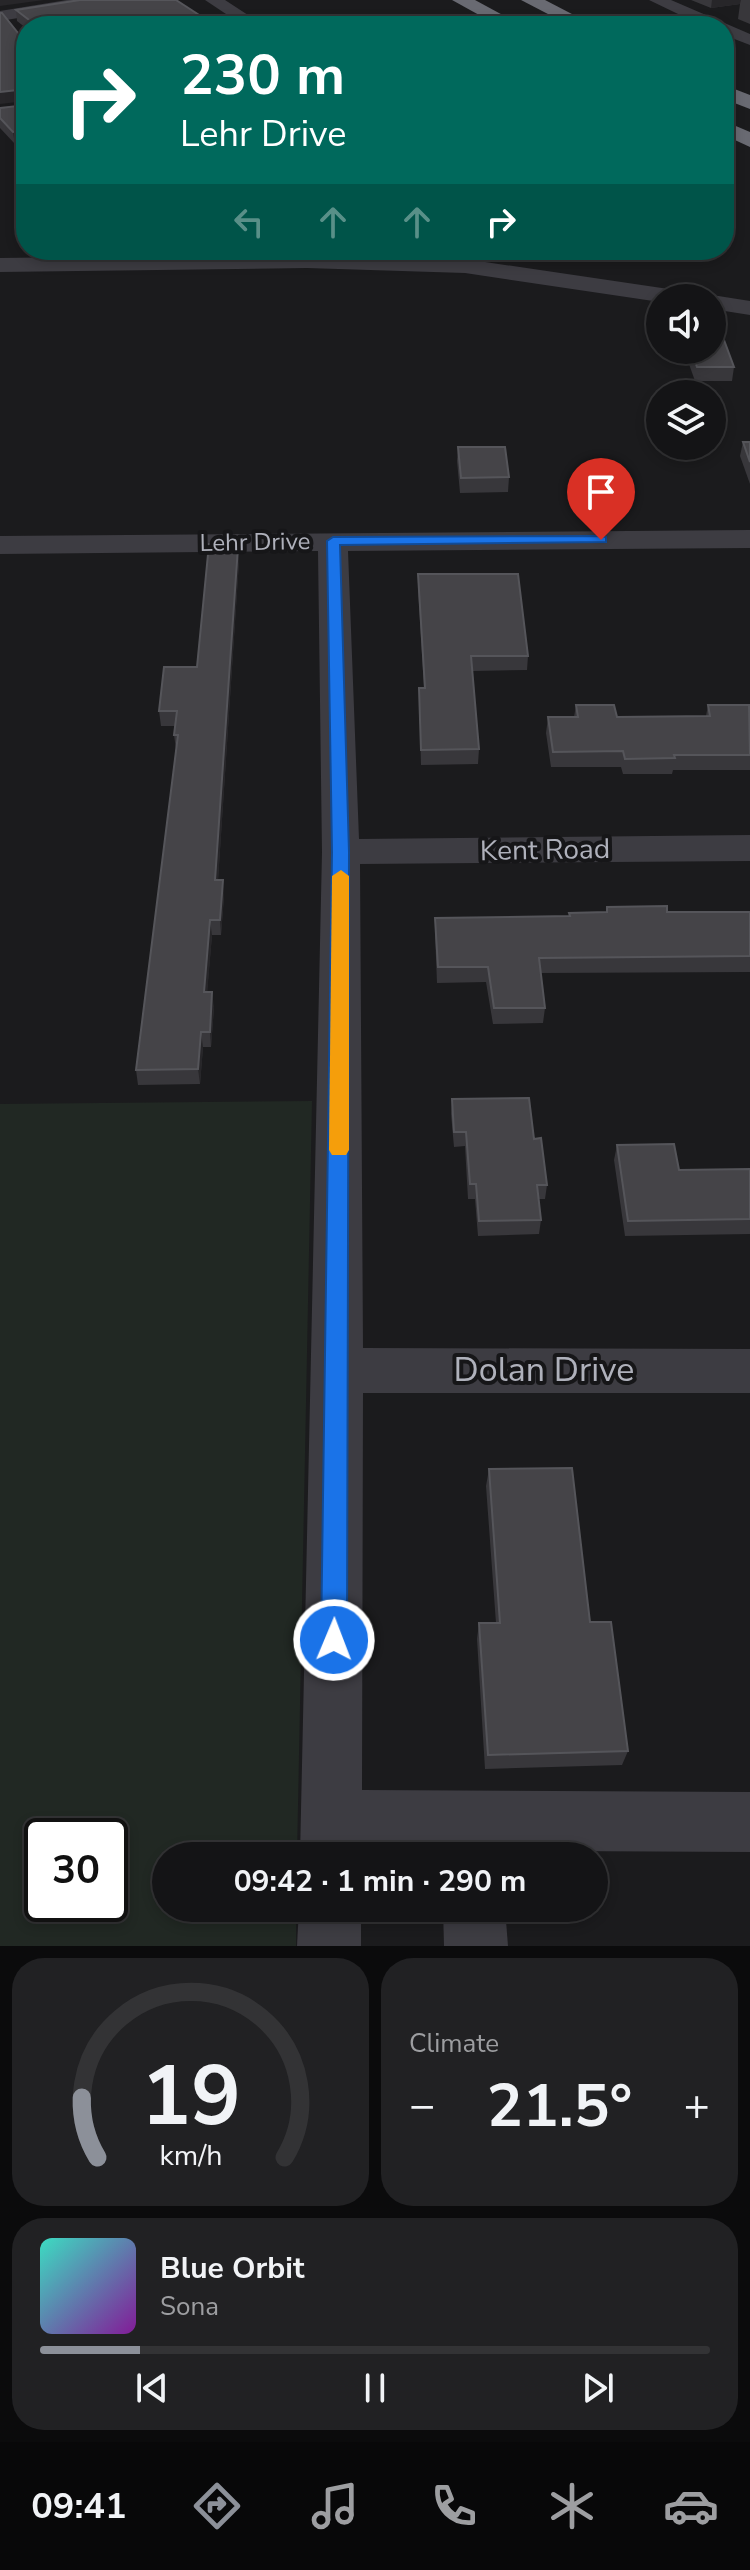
<!DOCTYPE html>
<meta charset="utf-8">
<style>
:root{--surface:#141416;--page:#212123;--text:#f1f3f6;--muted:#9d9ea1;--line:#333335;--accent:#8c9099}
body{margin:0;font-family:"Nunito Sans",sans-serif;background:var(--page);color:var(--text);height:100vh;display:flex;flex-direction:column;font-size:30px;white-space:nowrap}
*{box-sizing:border-box;margin:0}
p{font-size:26px;color:var(--muted)}
.icon{flex:none;width:44px;height:44px;fill:none;stroke:currentColor;stroke-width:2;stroke-linecap:round;stroke-linejoin:round}
.map{position:relative;height:1946px;overflow:hidden}
.details{display:flex;flex-direction:column;gap:12px;padding:12px;background:#0b0b0c;flex:1}
.details>*{flex:none}
.top-card{position:absolute;left:16px;top:16px;width:718px;height:244px;border-radius:32px;box-shadow:0 4px 12px #0003,0 0 0 2px var(--line);background:#00695c;color:#fff;overflow:hidden}
.controls{position:absolute;left:646px;top:284px;display:grid;gap:16px}
.controls a{display:grid;place-items:center;width:80px;height:80px;border-radius:50%;background:var(--surface);box-shadow:0 4px 12px #0003,0 0 0 2px var(--line);font-size:40px}
.speed{position:absolute;left:24px;top:1818px;display:flex;gap:16px;font-size:40px;font-weight:700;text-align:center}
.speed>*{display:grid;place-content:center;width:104px;height:104px;border-radius:50%;background:var(--surface);box-shadow:0 4px 12px #0003,0 0 0 2px var(--line);line-height:1}
.speed .limit{border:4px solid #111;border-radius:12px;background:#fff;color:#111}
.pin{position:absolute;display:grid;place-items:center;width:68px;height:68px;color:#fff;margin:-82px -34px;border-radius:50% 50% 50% 0;rotate:-45deg;box-shadow:0 0 8px #0007}
.pin .icon{rotate:45deg}
.me{position:absolute;width:88px;margin:-44px;rotate:1deg;stroke-linejoin:round;filter:drop-shadow(0 0 6px #0008)}
.turn{display:flex;align-items:center;gap:28px;height:168px;padding:0 32px;font-size:36px}
.turn .icon{width:104px;height:104px;stroke-width:2.5}
.turn b{display:block;font-size:56px;line-height:68px}
.lanes{display:flex;align-items:center;height:76px;padding:0 32px;background:#0003;justify-content:center;gap:40px;direction:ltr}
.lanes .off{opacity:.35}
.big{font-size:60px;font-weight:700;line-height:1.1}
.details .tile{flex:1;display:flex;flex-direction:column;justify-content:center;gap:12px;min-width:0;padding:0 28px;border-radius:32px;background:var(--page)}
.details .dial{align-items:center;gap:0}
.dial svg{height:208px;overflow:visible;fill:none;stroke:var(--line);stroke-width:7;stroke-linecap:round;text-anchor:middle}
.dial text{fill:var(--text);stroke:none}
.song{display:flex;align-items:center;gap:24px}
.cover{width:96px;height:96px;border-radius:12px;background:linear-gradient(135deg,hsl(170 70% 55%),hsl(290 70% 35%))}
.played{height:8px;border-radius:4px;background:linear-gradient(90deg,var(--accent) 15%,var(--line) 15%)}
.keys{display:flex;justify-content:space-around;direction:ltr}
.heat{display:flex;justify-content:space-between;align-items:center;font-size:44px;direction:ltr}
.details .tiles{flex:1;display:grid;gap:12px;grid-template-columns:1fr 1fr}
.tile:last-child{grid-column:span 2}
.trip{position:absolute;left:152px;top:1842px;width:456px;height:80px;border-radius:40px;background:var(--surface);box-shadow:0 4px 12px #0003,0 0 0 2px var(--line);font-weight:700;line-height:80px;text-align:center}
.menu{display:flex;height:128px;justify-content:space-around;align-items:center;background:#080809;color:var(--muted)}
.menu .icon{width:56px;height:56px}
.menu .current{color:var(--accent)}
.menu b{font-size:36px;color:var(--text)}
.map>svg:first-child{display:block}
.green{fill:#212823;fill-rule:evenodd}
.lines{fill:none;stroke-linecap:round;stroke-linejoin:round}
.minor{fill:#3d3c42;fill-rule:evenodd}
.highway{fill:#696a72;fill-rule:evenodd}
.wall{fill:#38373b}
.shaded-wall{fill:#272629}
.building{fill:#454448;stroke:#55555a;stroke-width:2}
.route{fill:#1a73e8;stroke:#114b97;stroke-width:2}
.slow{fill:#f59e0b}
.labels{text-anchor:middle;dominant-baseline:central;stroke-width:8;stroke-linejoin:round;paint-order:stroke}
.far-street-label{font-size:24px;fill:#afb1bb;stroke:#161618}
.street-label{font-size:28px;fill:#afb1bb;stroke:#161618}
.near-street-label{font-size:34px;fill:#afb1bb;stroke:#161618}
</style>
<div class="map">
<svg width="750" height="1946" viewBox="0 0 750 1946">
<rect width="100%" height="100%" fill="#1b1b1d"/>
<path class="green" d="M312,1101L297,1856H166V1908H296V1946H0V1104ZM42,1836H110V1904H42Z"/>
<g class="lines">
<g class="minor">
<path d="M67,0H105L97,5L0,21V11Z"/>
<path d="M205,0H225L265,26H244Z"/>
<path d="M649,0H671L750,34V45L724,35V26H703Z"/>
<path d="M307,254L465,259L682,291L690,293L694,298H660V302L465,273L307,268L0,272V258Z"/>
<path d="M712,295L750,301V315L712,309V298H703Z"/>
<path d="M750,530V548L348,551L359,839L750,835V861L360,864L363,1348L750,1349V1393H363L362,1790L750,1792V1852L362,1850V1856H300L322,852L318,551L0,554V536Z"/>
<path d="M299,1908H361V1946H297Z"/>
<path d="M443,1908H505L508,1946H444Z"/>
</g>
<g class="highway">
<path d="M452,0H475L523,26H499Z"/>
<path d="M521,0H545L595,26H571Z"/>
<path d="M724,85L750,95V109L724,99Z"/>
<path d="M724,121L750,132V147L724,135Z"/>
</g>
</g>
<g class="wall">
<path d="M691,0H750V24L738,19L740,4L711,8Z"/>
<path d="M16,10L216,26H26V28L17,21Z"/>
<path d="M26,105L15,144L0,128V108Z"/>
<path d="M684,350H712L734,367L732,381H695Z"/>
<path d="M743,442H750V484L740,456Z"/>
<path d="M458,447L509,477L508,492L460,493L457,461Z"/>
<path d="M239,561L218,880L224,896L221,935H212L207,992L214,1007L211,1047H203L200,1084L138,1085L136,1070L176,749L174,735L175,726H161L159,711L197,667Z"/>
<path d="M418,574L528,656L527,670L472,671L479,749L478,764L421,765L419,688H424L418,588Z"/>
<path d="M576,705L617,717L706,716L708,705L750,708V770H673L672,774H623L621,767H551L546,733L548,717H574Z"/>
<path d="M607,907L667,912H750V972L540,973L545,1008L543,1023L493,1024L486,982L437,983L435,933V918L569,916V913L606,912Z"/>
<path d="M452,1099L534,1139L547,1185L545,1199H539L541,1220L539,1234L478,1236L475,1199H468L465,1146L454,1147L451,1114Z"/>
<path d="M617,1145L679,1170L750,1169V1234L625,1236L614,1160Z"/>
<path d="M489,1469L590,1622L628,1751L622,1765L485,1769L477,1639L479,1623H496L486,1486Z"/>
</g>
<g class="shaded-wall">
<path d="M0,0H44L0,6Z"/>
<path d="M712,0H741L740,4L711,8Z"/>
<path d="M26,89V101L0,104V92Z"/>
<path d="M26,131V143L15,144L13,132Z"/>
<path d="M238,547L239,561L217,896L215,880Z"/>
<path d="M223,880L224,896L221,935L220,920Z"/>
<path d="M210,920L212,935L206,1007L204,992Z"/>
<path d="M212,992L214,1007L211,1047L210,1032Z"/>
<path d="M201,1032L203,1047L200,1084L198,1069Z"/>
</g>
<g class="building">
<path d="M80,0H176L216,26H37L16,10Z"/>
<path d="M0,13H2L26,43V89L0,92Z"/>
<path d="M26,105V131L13,132L0,118V108Z"/>
<path d="M712,332H721L734,367H697L691,350H712Z"/>
<path d="M743,442H750V462Z"/>
<path d="M458,447H505L509,477L461,478Z"/>
<path d="M209,544L238,547L215,880H223L220,920H210L204,992H212L210,1032H201L198,1069L136,1070L178,735H174L177,711H159L164,667H197Z"/>
<path d="M418,574H518L528,656H471L479,749L421,750L419,688H425Z"/>
<path d="M576,705H614L617,717L710,716L708,705H749L750,755H674L675,758L625,759L623,751L553,752L548,717H578Z"/>
<path d="M667,906V912H750V956L539,958L545,1008H494L488,967H438L435,918L570,916L569,913L607,912V907Z"/>
<path d="M529,1098L534,1139L541,1138L547,1185H537L541,1220L479,1221L476,1184H470L466,1132H454L452,1099Z"/>
<path d="M674,1144L679,1170L750,1169V1219L628,1221L617,1145Z"/>
<path d="M572,1468L590,1622H611L628,1751L488,1755L479,1623H500L489,1469Z"/>
</g>
<path class="route" d="M601,536L606,537V542L340,545L349,852L347,1640L343,1649L334,1653L325,1649L321,1640L332,852L327,541L333,537Z"/>
<path class="slow" d="M341,870L349,876V1150L346,1155H332L329,1150L332,876Z"/>
<g class="labels">
<g class="far-street-label">
<text transform="translate(255 542) rotate(-1)">Lehr Drive</text>
</g>
<g class="street-label">
<text transform="translate(545 850) rotate(-1)">Kent Road</text>
</g>
<g class="near-street-label">
<text x="544" y="1370">Dolan Drive</text>
</g>
</g>
</svg>
<div class="controls">
<a><svg class="icon" aria-label="sound" viewBox="0 0 24 24"><path d="M4 9h4l5-4v14l-5-4H4zM17 9q2 3 0 6"/></svg></a>
<a><svg class="icon" aria-label="layers" viewBox="0 0 24 24"><path d="M12 4l9 5-9 5-9-5zM3 14l9 5 9-5"/></svg></a>
</div>
<div class="speed"><div class="limit">30</div></div>
<div class="pin" style="left:601px;top:540px;background:#d93025"><svg class="icon" aria-label="arrive" viewBox="0 0 24 24"><path d="M6 21V4h12l-3 4 3 4H6"/></svg></div>
<svg class="me" style="left:334px;top:1640px" viewBox="-20 -20 40 40"><circle r="17" fill="#1a73e8" stroke="#fff" stroke-width="3"/><path d="M0-11L8 9 0 5-8 9z" fill="#fff"/></svg>
<div class="trip">09:42 · 1 min · 290 m</div>
<div class="top-card">
<div class="turn"><svg class="icon" aria-label="right" viewBox="0 0 24 24"><path d="M7 20v-9h11M14 6l5 5-5 5"/></svg><div><b>230 m</b>Lehr Drive</div></div>
<div class="lanes"><svg class="icon off" aria-label="left" viewBox="0 0 24 24"><path d="M17 20v-9H6M10 6l-5 5 5 5"/></svg><svg class="icon off" aria-label="ahead" viewBox="0 0 24 24"><path d="M12 20V5M6 11l6-6 6 6"/></svg><svg class="icon off" aria-label="ahead" viewBox="0 0 24 24"><path d="M12 20V5M6 11l6-6 6 6"/></svg><svg class="icon" aria-label="right" viewBox="0 0 24 24"><path d="M7 20v-9h11M14 6l5 5-5 5"/></svg></div>
</div>
</div>
<section class="details">
<div class="tiles">
<div class="tile dial"><svg viewBox="0 0 100 80">
<path d="M14 69A42 42 0 1 1 86 69"/>
<path d="M14 69A42 42 0 0 1 8 46" stroke="#8c9099"/>
<text x="50" y="56" font-size="32" font-weight="700">19</text>
<text x="50" y="72" font-size="11">km/h</text>
</svg></div>
<div class="tile"><p>Climate</p>
<div class="heat"><a>−</a><b class="big">21.5°</b><a>+</a></div>
</div>
<div class="tile">
<div class="song"><i class="cover"></i><div><b>Blue Orbit</b><p>Sona</p></div></div>
<div class="played"></div>
<div class="keys"><svg class="icon" aria-label="previous" viewBox="0 0 24 24"><path d="M18 5L8 12l10 7zM5 5v14"/></svg><svg class="icon" aria-label="pause" viewBox="0 0 24 24"><path d="M8 5v14M16 5v14"/></svg><svg class="icon" aria-label="next" viewBox="0 0 24 24"><path d="M6 5l10 7-10 7zM19 5v14"/></svg></div>
</div>
</div>
</section>
<nav class="menu">
<b>09:41</b>
<svg class="icon current" aria-label="directions" viewBox="0 0 24 24"><path d="M12 3l9 9-9 9-9-9zM9 14v-3h6M13 9l2 2-2 2"/></svg>
<svg class="icon" aria-label="music" viewBox="0 0 24 24"><path d="M9 18V5l10-2v13"/><circle cx="6" cy="18" r="3"/><circle cx="16" cy="16" r="3"/></svg>
<svg class="icon" aria-label="phone" viewBox="0 0 24 24"><path d="M5 4h4l2 5-3 2q2 4 5 5l2-3 5 2v4C11 20 4 13 5 4z"/></svg>
<svg class="icon" aria-label="climate" viewBox="0 0 24 24"><path d="M12 3v18M4 7l16 10M4 17L20 7"/></svg>
<svg class="icon" aria-label="car" viewBox="0 0 24 24"><path d="M5 17H2v-5l4-1 3-4h7l3 4 3 1v5h-3M9 17h6M6 11h13"/><circle cx="7" cy="17" r="2"/><circle cx="17" cy="17" r="2"/></svg>
</nav>
